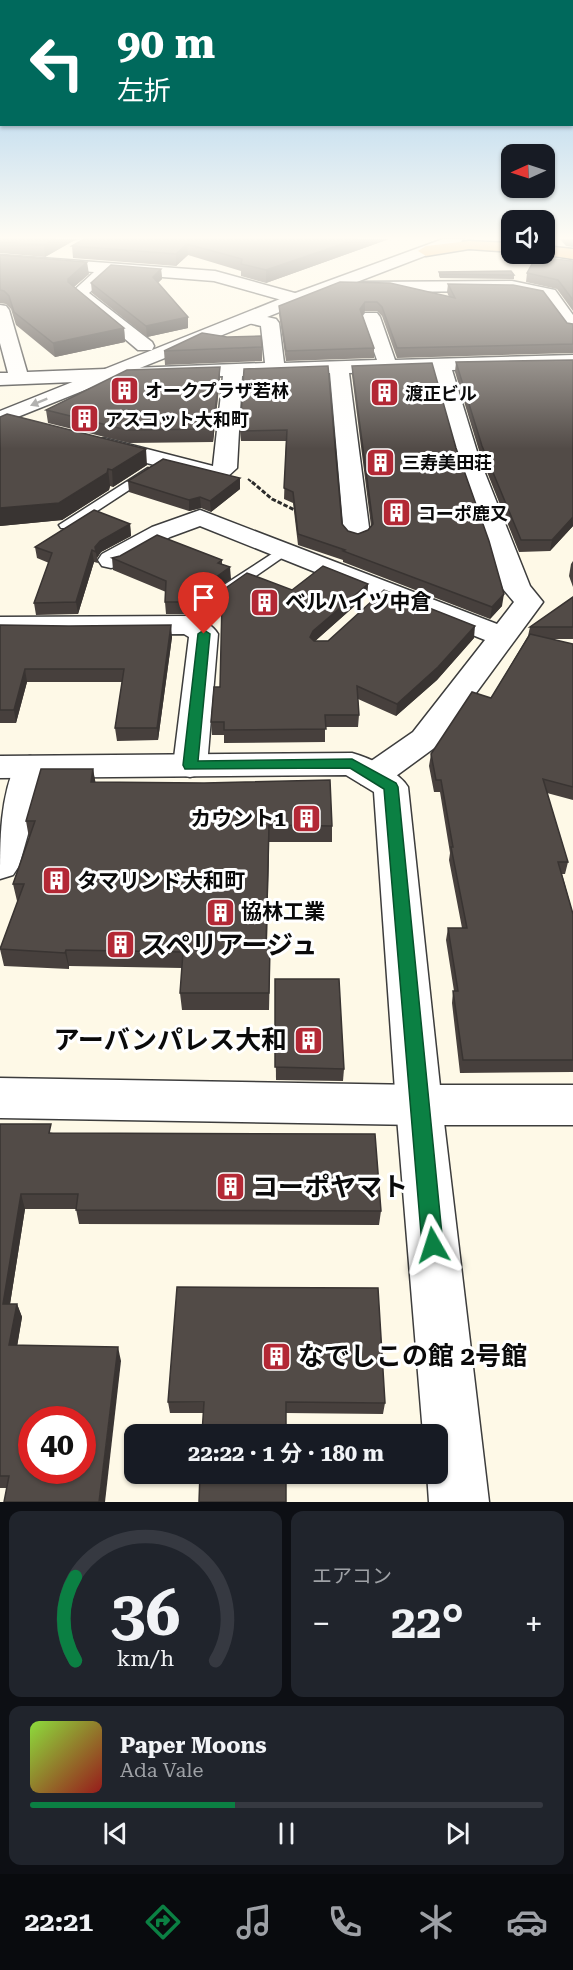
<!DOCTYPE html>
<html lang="ja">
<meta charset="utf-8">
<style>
:root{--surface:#171b24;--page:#20242c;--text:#f1f3f6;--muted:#9ea1a6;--line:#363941;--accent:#0b8043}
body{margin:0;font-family:"Roboto Serif","Noto Sans JP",serif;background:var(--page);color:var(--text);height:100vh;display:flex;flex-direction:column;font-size:22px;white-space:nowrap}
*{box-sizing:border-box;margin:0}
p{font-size:20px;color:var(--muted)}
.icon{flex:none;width:33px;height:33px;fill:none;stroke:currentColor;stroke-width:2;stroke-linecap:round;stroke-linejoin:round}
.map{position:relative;height:1502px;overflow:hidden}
.drawer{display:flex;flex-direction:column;gap:9px;padding:9px;background:#0d0f14;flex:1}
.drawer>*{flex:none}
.banner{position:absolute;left:0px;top:0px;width:573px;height:126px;box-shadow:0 2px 4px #0004;background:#00695c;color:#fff;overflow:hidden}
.needle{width:39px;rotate:267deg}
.fabs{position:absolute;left:501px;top:144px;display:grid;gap:12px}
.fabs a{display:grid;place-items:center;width:54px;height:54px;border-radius:12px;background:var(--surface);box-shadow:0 2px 4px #0004;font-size:30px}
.speed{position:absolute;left:18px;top:1406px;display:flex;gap:12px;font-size:30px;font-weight:700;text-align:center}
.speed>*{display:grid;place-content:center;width:78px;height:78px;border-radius:50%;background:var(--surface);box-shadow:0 2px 4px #0004;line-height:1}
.speed .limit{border:9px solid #d22;background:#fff;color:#111}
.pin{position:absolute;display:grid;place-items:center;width:51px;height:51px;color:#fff;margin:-62px -26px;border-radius:50% 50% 50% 0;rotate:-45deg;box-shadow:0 0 6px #0007}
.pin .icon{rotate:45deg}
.me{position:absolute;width:66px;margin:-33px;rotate:354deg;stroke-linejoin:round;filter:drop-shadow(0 0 4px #0008)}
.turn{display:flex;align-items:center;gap:21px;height:126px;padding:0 18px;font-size:27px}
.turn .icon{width:78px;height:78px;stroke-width:2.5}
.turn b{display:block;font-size:42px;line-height:51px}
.big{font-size:45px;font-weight:700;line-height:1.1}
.drawer .tile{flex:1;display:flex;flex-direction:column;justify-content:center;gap:9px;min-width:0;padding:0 21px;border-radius:12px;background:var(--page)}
.drawer .dial{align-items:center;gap:0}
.dial svg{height:156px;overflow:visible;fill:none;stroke:var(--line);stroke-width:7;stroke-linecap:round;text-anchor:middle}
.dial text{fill:var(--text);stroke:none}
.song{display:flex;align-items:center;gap:18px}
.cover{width:72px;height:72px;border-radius:9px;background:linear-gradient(135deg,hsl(90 70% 55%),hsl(0 70% 35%))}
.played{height:6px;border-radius:3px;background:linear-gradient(90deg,var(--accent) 40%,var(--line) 40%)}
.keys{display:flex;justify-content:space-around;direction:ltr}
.heat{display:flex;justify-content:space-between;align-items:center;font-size:33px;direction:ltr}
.drawer .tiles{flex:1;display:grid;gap:9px;grid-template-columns:1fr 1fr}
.tile:last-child{grid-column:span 2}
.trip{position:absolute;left:124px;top:1424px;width:324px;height:60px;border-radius:12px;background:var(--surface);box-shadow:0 2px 4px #0004;font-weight:700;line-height:60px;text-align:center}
.tab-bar{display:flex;height:96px;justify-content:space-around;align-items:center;background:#090b0e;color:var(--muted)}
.tab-bar .icon{width:42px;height:42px}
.tab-bar .current{color:var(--accent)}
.tab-bar b{font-size:27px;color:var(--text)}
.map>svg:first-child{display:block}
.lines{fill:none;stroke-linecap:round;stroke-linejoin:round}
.service-casing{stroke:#3d3d3d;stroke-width:3}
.minor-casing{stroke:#3d3d3d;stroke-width:3}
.tertiary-casing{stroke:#3d3d3d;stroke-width:3}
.trunk-casing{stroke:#1b1b1b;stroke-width:3}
.path-far1{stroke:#2c2c2c;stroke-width:2;stroke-dasharray:4 2;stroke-linecap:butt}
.path{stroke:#2c2c2c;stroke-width:3;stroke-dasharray:4.5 2;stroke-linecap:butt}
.service{fill:#fff;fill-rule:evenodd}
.minor{fill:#fff;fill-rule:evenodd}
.tertiary{fill:#fff;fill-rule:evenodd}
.trunk{fill:#f2b05c;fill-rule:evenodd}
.wall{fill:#47403d}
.shaded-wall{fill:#393432}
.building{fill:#524b47;stroke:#393432;stroke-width:1.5;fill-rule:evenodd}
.oneway{fill:#9d9d9d}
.route{fill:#0b8043;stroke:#07532c;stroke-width:1.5}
.labels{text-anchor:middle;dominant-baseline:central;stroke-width:6;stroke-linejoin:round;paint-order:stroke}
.far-poi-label{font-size:18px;font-weight:bold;fill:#0a0a0a;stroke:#fff;text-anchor:start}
.poi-label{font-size:21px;font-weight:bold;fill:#0a0a0a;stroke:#fff;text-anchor:start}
.near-poi-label{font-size:26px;font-weight:bold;fill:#0a0a0a;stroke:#fff;text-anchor:start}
</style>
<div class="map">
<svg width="573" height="1502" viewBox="0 0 573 1502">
<rect width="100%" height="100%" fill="#fef9e7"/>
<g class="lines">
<defs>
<g id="service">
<path d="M148,468L154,472L152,475L71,528H61L59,525Z"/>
<path d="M284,546L289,547L291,550L289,553L234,591H224L222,588L224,585Z"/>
</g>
<g id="minor">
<path d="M0,255L215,271L302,295L304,299L296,304L214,281L111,273L89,293L152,342L154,346L152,350H138L71,293L94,272L0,265Z"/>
<path d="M512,281L555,290L573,315V332L567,331L543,298L512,291L361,292L353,287L361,282Z"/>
<path d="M0,305L6,306L9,310L27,372L265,363L261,326L244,322L241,318L244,314L250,313L276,319L279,323L284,363L377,360L362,317L365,313H377L380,317L395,360L573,355V367L452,370L479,458L530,586L543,602L437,746L385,784L373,787L361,784L356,776L361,768L413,732L485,640L200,526L170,537L120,566L111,568L102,566L98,560L102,554L152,527L200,510L497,624L514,602L503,589L457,458L433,370L349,373L370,535L366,540L357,543L348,540L344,535L330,373L242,376L237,468L225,479L217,481L96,450L93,445L96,440L104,438L213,466L223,376L0,385V373H8L0,343Z"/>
<path d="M190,616C201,619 212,624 218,634L207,766L202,774L190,777L178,774L173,766L189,637L184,634L0,635V617Z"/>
<path d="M30,756L42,759L47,767L19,866L13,875L0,879C0,839 0,795 18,759Z"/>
<path d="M0,1078L419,1085H573V1125H419L0,1118Z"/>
</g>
<g id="tertiary">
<path d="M443,239H463L461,242L302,303L0,424V411L290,295Z"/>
<path d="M352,753C370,758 398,771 408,787L442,1105L489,1502H429L427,1473H438V1434H423L396,1105L374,792L346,775L0,778V756Z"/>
</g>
<g id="trunk">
<path d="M469,241L512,243V252L469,249L426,256L418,251L426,246Z"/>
<path d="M544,246L573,249V259L540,254H544Z"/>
</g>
</defs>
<use href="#service" class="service-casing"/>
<use href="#minor" class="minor-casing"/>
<use href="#tertiary" class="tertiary-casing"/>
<use href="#trunk" class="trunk-casing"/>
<path class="path-far1" d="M248,479L254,484"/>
<path class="path" d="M252,482L272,499L299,512"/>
<use href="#service" class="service"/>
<use href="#minor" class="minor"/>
<use href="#tertiary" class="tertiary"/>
<use href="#trunk" class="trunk"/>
</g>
<g class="wall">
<path d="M0,239L73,241L45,257L0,253Z"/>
<path d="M389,239L266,283L241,276V271L188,255L176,266L73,258L72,246Z"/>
<path d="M560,239H573V247L566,246Z"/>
<path d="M0,255L89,274L74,287L124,328L125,342L55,357L16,325L11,309L6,304L0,303Z"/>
<path d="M573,261V311L557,289L526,282L527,273Z"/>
<path d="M161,269L162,279L158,283L188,328L147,337L92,293L91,283Z"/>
<path d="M439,272L514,275V279L440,278L439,276Z"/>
<path d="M448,284L567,323L573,324V353L397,358L382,316L377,311H365L362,314L374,348V358L286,361L279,315V306L449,297L447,292Z"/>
<path d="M262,347V361L165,365L164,351Z"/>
<path d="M456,362L573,526L550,551L519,552L481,457L455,372Z"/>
<path d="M328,366L342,524L348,531L358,534L368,530L371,526L352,375V366L456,448L502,606L490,619L343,562V560L298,545L293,503L284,499L286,441H241L240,431Z"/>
<path d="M220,378L213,442L129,443L48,423L46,410Z"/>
<path d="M0,417L147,465L113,487L110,486L109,490L62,520L0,526Z"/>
<path d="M240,478V489L211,512L201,508L189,511L129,492L128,481Z"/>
<path d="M130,524L131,536L101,552L97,558L98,563L94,562L78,614L36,615L34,603L49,563L37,558L35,547Z"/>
<path d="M112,558L222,560V564L231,579L209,594L292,590L368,584L367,595L315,641L474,638L437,680L396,716L358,699L359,715L358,727H325V742L224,743V735H212L211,722L220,687L222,614H166L165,602L166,592L113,570Z"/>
<path d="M573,561V587L569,576L571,564Z"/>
<path d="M573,597V639H551L573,644V800L547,793L568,862L565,874H562L573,914V1072L460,1073L452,1003L453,991H454L446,940L448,928H462L449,860L450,853L440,792H434L429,766L431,754L491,698L528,636L530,627Z"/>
<path d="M0,625L172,637L158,740L117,741L115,728L122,682H27L16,723H0Z"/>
<path d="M93,769L95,782L332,826V842H269L267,947L270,964L269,1010H182L180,993L182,968L69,966V969L4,966L0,949L18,901H17L13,884L29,838L26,821Z"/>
<path d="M275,979L344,1069L343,1081L276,1080Z"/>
<path d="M0,1124L53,1133L381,1211L379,1225L79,1224L76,1209H25L10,1304H17L22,1317L17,1346L121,1361L7,1488H0Z"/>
<path d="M168,1402L385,1403L383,1414L286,1413H170Z"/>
</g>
<g class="shaded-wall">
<path d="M55,239H81L73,241L45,257L44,245Z"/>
<path d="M357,239H389L266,283V270Z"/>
<path d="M187,244L188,255L176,266V254Z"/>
<path d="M87,262L89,274L69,291L68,279Z"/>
<path d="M161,269L162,279L153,287V277Z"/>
<path d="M365,302V311L360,318V309Z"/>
<path d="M188,317V328L147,337L146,326Z"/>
<path d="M124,328L125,342L55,357L53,343Z"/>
<path d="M220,367V378L213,442V429Z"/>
<path d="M146,449L147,465L113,487L112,470Z"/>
<path d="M108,469L110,486L109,490L62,520L0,526V508Z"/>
<path d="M240,478V489L211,512L210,501Z"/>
<path d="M200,497L201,508L189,511V500Z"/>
<path d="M573,517V526L550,551L552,540Z"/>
<path d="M130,524L131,536L101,552L97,558L95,547L100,541Z"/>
<path d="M92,550L94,562L78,614L76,602Z"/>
<path d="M230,567L231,579L201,599V588Z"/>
<path d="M368,584L367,595L313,643L310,637L313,631Z"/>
<path d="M504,594L502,606L490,619L492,607Z"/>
<path d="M171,625L172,637L158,740L157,728Z"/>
<path d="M475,626L474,638L437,680L396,716L397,704Z"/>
<path d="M25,669L27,682L16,723L14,710Z"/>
<path d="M93,769L96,785L91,782Z"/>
<path d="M269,825V842L266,964V947Z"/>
<path d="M66,950L69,966V969L65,953Z"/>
<path d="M21,1194L25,1209L8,1317L3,1304Z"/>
<path d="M17,1304L22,1317L15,1359L9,1345Z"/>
<path d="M118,1347L121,1361L105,1502H99Z"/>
</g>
<g class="building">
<path d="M0,239H55L44,245L0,242Z"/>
<path d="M84,239H357L266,270L241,264L242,259L187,244L176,254L72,246Z"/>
<path d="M0,255L87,262L68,279V282L124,328L53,343L14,312L9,296L4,291L0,290Z"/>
<path d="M536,257L573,261V300L558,280L527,273Z"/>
<path d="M111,265L161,269L153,277L188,317L146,326L91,283Z"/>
<path d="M511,271L514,275L440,274L439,272Z"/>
<path d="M340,282L390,283L455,298L448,284L513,285L543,291L567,323L573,324V344L397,348L382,307L377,302H365L360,309L374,348L286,351L279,306Z"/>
<path d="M202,333L227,337L261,336L262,347L164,351Z"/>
<path d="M573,360V517L552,540H521L482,446L456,362Z"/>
<path d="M432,363L456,448L489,541L504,594L492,607L343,551L345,550L298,534L293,492L284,488L287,430L240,431L244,369L328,366L342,524L348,531L358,534L368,530L373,524L352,366Z"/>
<path d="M220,367L213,429L127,430L46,410L127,370Z"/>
<path d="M7,414L146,449L112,470L108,469L107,473L59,503L0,508V417Z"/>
<path d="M163,459L240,478L210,501L200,497L189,500L128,481Z"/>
<path d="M94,510L130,524L100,541L95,547L96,552L92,550L76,602L34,603L52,553L35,547Z"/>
<path d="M157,535L222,560L218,563L230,567L201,588L205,594H217L247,573L292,590L323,566L368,584L313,631L310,637L314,641H328L384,590L475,626L438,667L397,704L357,686L359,715H325L326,729L224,730V722H211L214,687H220L222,602H165L166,581L112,558L120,556Z"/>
<path d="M573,597V627H530Z"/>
<path d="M0,625L69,626L171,625L157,728H115L124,669H25L14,710H0Z"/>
<path d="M530,634L573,644V787L543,779L568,862H558L573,914V1060H463L453,991H458L448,928H467L451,847H453L441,780H436L431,754L472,692L491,698Z"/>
<path d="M41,769H93L91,782L204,783L330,780L332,826L269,825L266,947H270L269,993H180L183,952L66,950L65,953L0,949L24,884H13L35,821H26Z"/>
<path d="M275,979H339L344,1069L275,1067Z"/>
<path d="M0,1124H51L49,1133L375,1134L381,1211L76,1210L78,1194H21L3,1304H17L9,1345L118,1347L99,1502H4L9,1476H0ZM32,1419H82V1470H32Z"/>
<path d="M177,1287L378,1288L385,1403L286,1402V1434H202L204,1402H168Z"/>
<path d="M200,1473H286V1502H199Z"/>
</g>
<defs><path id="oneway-solid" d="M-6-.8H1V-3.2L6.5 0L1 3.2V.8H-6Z" transform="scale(1.5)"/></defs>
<use class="oneway" href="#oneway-solid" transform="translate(39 402) rotate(158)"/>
<linearGradient id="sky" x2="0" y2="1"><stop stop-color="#91c4ec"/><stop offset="0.53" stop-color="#fffcf4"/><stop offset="1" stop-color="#fffcf4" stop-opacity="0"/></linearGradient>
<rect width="573" height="449" fill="url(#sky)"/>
<path class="route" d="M204,630L210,634L198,761L352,759L396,783L398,787L443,1245L440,1253L433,1256L425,1253L422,1245L384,789L350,768L185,769L183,765L198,634Z"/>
<defs>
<symbol id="building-square" viewBox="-11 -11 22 22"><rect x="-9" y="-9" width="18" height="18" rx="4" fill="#b32835" stroke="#fff"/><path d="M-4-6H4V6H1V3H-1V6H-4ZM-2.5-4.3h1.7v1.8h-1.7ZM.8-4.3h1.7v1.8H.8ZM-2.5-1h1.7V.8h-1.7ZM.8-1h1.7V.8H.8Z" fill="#fff"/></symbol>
</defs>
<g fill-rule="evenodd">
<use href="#building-square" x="108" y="374" width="33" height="33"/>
<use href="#building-square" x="368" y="376" width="33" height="33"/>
<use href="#building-square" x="68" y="402" width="33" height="33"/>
<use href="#building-square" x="364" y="446" width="33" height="33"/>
<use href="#building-square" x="380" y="496" width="33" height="33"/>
<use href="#building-square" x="248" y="586" width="33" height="33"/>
<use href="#building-square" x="290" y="802" width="33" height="33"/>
<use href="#building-square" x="40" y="864" width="33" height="33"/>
<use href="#building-square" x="204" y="896" width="33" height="33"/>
<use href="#building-square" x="104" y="928" width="33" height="33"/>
<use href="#building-square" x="292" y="1024" width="33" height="33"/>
<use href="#building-square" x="214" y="1170" width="33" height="33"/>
<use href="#building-square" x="260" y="1340" width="33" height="33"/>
</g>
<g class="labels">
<g class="far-poi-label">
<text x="145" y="390">オークプラザ若林</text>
<text x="405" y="393">渡正ビル</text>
<text x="105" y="419">アスコット大和町</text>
<text x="402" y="462">三寿美田荘</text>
<text x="418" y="513">コーポ鹿又</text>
</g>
<g class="poi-label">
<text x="285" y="602">ベルハイツ中倉</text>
<text x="286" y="819" text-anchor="end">カウント1</text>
<text x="77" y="881">タマリンド大和町</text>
<text x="241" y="912">協林工業</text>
</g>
<g class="near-poi-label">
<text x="141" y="945">スペリアージュ</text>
<text x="287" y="1040" text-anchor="end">アーバンパレス大和</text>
<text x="252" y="1187">コーポヤマト</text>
<text x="298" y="1356">なでしこの館 2号館</text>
</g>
</g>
</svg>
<div class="fabs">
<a><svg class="needle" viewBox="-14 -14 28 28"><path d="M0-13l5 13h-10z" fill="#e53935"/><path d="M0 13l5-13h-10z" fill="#9ea1a6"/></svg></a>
<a><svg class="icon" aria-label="sound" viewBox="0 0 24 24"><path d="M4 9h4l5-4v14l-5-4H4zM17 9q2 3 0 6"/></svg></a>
</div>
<div class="speed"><div class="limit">40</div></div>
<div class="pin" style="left:204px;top:634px;background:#d93025"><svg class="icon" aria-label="arrive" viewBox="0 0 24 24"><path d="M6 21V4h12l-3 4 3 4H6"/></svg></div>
<svg class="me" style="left:433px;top:1245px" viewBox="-20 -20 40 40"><path d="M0-17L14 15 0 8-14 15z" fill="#0b8043" stroke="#fff" stroke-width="4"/></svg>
<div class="trip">22:22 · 1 分 · 180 m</div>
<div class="banner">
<div class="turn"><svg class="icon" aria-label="left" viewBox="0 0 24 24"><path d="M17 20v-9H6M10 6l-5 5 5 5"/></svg><div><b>90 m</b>左折</div></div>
</div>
</div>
<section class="drawer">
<div class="tiles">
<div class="tile dial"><svg viewBox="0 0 100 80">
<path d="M14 69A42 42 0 1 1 86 69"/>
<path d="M14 69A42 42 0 0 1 14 26" stroke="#0b8043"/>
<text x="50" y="56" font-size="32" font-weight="700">36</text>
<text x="50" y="72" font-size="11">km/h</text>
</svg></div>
<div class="tile"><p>エアコン</p>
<div class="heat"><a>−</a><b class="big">22°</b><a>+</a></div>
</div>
<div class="tile">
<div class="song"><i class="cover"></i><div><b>Paper Moons</b><p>Ada Vale</p></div></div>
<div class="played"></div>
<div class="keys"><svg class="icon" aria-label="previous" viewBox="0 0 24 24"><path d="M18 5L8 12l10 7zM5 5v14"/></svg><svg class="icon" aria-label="pause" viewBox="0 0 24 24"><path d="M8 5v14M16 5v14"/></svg><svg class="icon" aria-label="next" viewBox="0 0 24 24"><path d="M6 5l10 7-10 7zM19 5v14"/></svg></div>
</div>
</div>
</section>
<nav class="tab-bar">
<b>22:21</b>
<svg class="icon current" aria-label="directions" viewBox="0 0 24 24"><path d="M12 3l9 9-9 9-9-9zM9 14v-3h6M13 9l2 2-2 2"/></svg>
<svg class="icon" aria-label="music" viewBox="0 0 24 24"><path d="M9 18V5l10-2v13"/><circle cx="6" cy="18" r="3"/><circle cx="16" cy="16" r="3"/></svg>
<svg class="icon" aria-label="phone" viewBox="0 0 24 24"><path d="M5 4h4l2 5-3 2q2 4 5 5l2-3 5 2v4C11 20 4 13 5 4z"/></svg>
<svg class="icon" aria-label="climate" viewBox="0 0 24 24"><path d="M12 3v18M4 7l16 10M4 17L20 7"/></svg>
<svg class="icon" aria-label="car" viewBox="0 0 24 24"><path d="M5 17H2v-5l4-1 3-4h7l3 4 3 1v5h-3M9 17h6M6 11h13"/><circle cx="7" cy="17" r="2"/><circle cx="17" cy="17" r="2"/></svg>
</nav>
